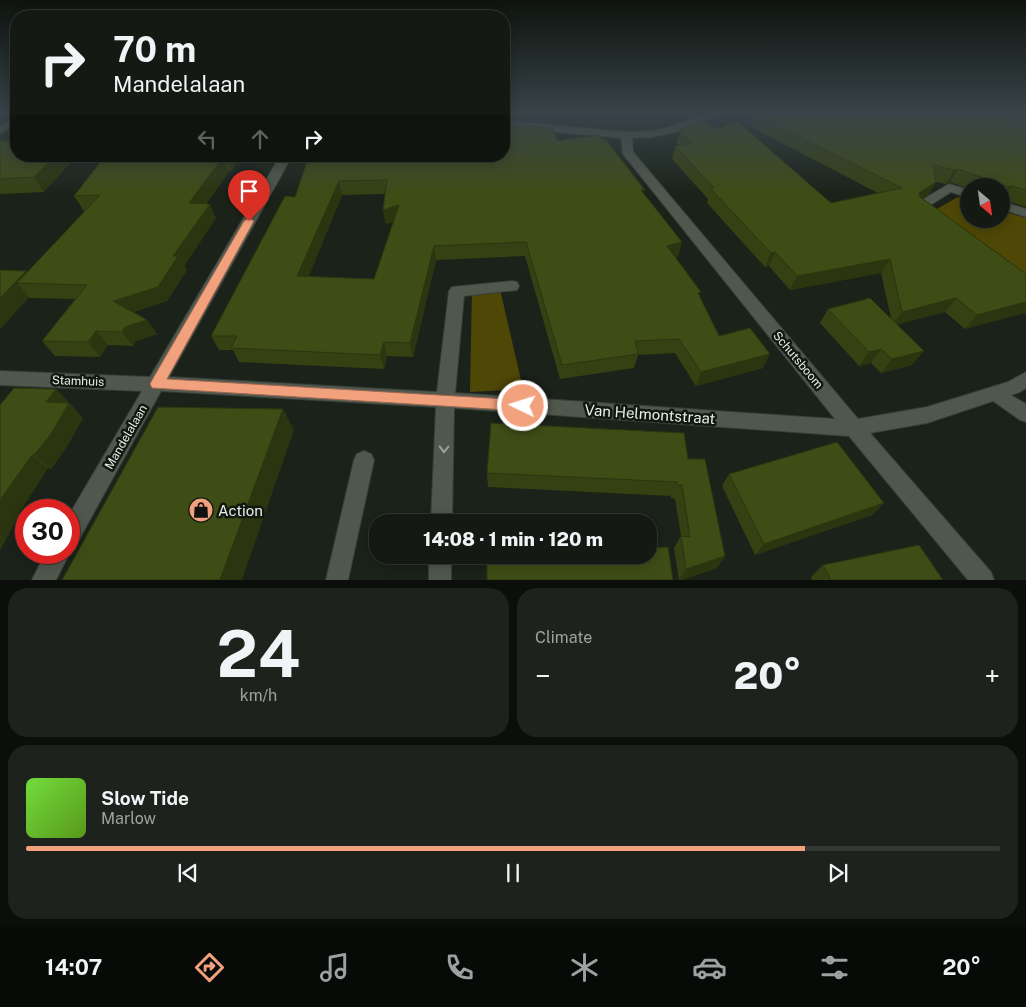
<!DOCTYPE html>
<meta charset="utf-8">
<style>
:root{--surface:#141a13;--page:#1d231c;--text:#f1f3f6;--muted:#9da1a0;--line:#333833;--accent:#f1a17c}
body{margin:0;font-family:"Public Sans",sans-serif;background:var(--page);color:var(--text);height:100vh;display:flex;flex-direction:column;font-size:19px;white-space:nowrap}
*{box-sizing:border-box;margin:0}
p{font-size:16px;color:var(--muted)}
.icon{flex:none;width:28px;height:28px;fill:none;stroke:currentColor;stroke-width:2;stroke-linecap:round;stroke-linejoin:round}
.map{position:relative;height:580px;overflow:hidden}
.side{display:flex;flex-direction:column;gap:8px;padding:8px;background:#0b0e0a;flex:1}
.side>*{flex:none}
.top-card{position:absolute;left:10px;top:10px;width:500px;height:152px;border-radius:20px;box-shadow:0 2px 12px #0003,0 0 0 1px var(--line);background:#141a13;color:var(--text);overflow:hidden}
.needle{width:32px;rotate:151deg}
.buttons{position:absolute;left:960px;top:178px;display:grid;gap:10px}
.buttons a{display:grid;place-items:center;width:50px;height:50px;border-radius:50%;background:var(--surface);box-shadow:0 2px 12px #0003,0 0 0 1px var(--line);font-size:25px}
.speed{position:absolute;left:15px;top:499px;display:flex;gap:10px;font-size:25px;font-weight:700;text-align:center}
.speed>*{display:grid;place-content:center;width:65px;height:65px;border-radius:50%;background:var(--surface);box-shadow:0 2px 12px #0003,0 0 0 1px var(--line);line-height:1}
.speed .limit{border:8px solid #d22;background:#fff;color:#111}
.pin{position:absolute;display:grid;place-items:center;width:42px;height:42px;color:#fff;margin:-51px -21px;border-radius:50% 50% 50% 0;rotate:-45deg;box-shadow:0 0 5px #0007}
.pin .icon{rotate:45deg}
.me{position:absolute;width:55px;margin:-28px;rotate:274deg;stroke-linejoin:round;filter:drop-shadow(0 0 4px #0008)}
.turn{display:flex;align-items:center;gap:18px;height:105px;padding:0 20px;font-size:22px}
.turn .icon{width:65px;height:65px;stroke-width:2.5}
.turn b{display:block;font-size:35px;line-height:42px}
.lanes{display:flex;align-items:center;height:48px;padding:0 20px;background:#0003;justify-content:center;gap:25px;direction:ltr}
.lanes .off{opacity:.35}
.big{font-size:38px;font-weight:800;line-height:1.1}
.side .tile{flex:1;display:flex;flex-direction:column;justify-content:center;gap:8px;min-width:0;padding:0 18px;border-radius:20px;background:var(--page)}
.side .dial{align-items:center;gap:0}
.dial b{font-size:65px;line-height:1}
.song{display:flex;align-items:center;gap:15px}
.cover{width:60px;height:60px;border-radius:8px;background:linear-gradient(135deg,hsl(100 70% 55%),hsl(90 70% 35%))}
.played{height:5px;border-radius:2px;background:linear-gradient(90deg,var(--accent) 80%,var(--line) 80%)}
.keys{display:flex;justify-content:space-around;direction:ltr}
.heat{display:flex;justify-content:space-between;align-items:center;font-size:28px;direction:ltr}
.side .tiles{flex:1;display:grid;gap:8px;grid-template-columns:1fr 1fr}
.tile:last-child{grid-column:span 2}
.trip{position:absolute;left:369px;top:514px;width:288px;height:50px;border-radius:20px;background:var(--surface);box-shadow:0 2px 12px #0003,0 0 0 1px var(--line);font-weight:800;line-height:50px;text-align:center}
.menu{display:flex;height:80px;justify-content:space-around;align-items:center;background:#080a08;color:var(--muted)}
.menu .icon{width:35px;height:35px}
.menu .selected{color:var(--accent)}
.menu b{font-size:22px;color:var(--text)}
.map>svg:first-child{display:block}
.green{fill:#4e4706}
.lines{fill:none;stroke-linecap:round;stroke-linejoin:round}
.lane-casing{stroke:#373d37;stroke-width:2}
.street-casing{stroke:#373d37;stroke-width:2}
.lane{fill:#50584e;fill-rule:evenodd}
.street{fill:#50584e;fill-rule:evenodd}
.wall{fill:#354113;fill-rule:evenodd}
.shaded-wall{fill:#2b350f}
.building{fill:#3e4c16;stroke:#2b350f;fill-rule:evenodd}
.oneway{stroke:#9ca29b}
.route{fill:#f1a17c;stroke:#9d6951}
.labels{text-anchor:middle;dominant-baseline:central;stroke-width:5;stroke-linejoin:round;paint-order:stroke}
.street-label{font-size:12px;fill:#e8ede8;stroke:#111810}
.near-street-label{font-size:15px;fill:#e8ede8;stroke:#111810}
.near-poi-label{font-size:15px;fill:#e8ede8;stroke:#111810;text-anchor:start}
</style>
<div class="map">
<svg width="1026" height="580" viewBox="0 0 1026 580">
<rect width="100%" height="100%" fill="#1a2219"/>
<g class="green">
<path d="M958,197L969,201V219H1001V211L1026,218V277L933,211Z"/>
<path d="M472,289H500L523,389L470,392Z"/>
</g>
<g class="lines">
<defs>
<path id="lane" d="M995,386L1026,404V422L1020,420L989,398L986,393L989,388Z"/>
<g id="street">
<path d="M707,114H721L676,132L652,137L632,138L633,152L858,419L927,407L1008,382L1026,372V388L1020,392L927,423L870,433L991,572L994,580H968L849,436L454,408L452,522H431L436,407L161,391L77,543L69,546V515L142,391L0,385V371L150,377L280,156H292L169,377L437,392L449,291L452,287L512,281L517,282L519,286L517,290L464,296L455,393L835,419L623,154L621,138L504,127V121L626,132L652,131L669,127Z"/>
<path d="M16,118V125L0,133V126Z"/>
<path d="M949,184L969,190V198L951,192L926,208L930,213L929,216H919L912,208L913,205Z"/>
<path d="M1001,201L1026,209V217L1001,209Z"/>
<path d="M364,451L371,454L374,460L348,580H326L354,460L357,454Z"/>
<path d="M69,549L70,552L56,580H32L46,552H69Z"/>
<rect x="429" y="555" width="22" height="25"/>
</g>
</defs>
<use href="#lane" class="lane-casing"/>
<use href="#street" class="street-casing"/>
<use href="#lane" class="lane"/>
<use href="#street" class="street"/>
</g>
<g class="wall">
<path d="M755,114H1026V207L1001,199V186H969V189L950,182L946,184L936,182L928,196L923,199L1026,274L965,329L945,312L897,324L912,365L881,373L871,363L859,366L820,323L828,309L891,318L881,273L790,290L769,266L765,267L707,203L708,199L672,159L675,146L679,145L677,143L680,130L831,203L878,193L751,127Z"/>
<path d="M0,141L16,156H76L44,192L0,194Z"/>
<path d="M557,141L644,194L678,257H675L700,297L719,336L763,368L696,386L675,353L638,355L634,368L560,379L525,256L436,260L413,357L387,356L384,369L239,362L233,350H219L211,336L295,197L309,156ZM385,194L383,210L386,224L394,222L374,279L308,277L342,195Z"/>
<path d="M105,156H240L232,171H229L206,204L216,218L184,266L187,270L167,301L134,312L147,320L157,334L136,341L133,346L108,345L100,357L55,356L42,341L75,299L30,298L29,297L0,329V270L26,271L28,272L86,211H84L74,196Z"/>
<path d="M56,389L83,418L66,448L51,469L48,468L19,513H20L0,550V405Z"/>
<path d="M688,459L725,556L717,568L682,580H679L674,548L681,536L675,499L671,498V496L488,487L487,473Z"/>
<path d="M729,474L884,503L872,515L755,555L722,486Z"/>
<path d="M823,565L943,580H812L811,577Z"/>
</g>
<g class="shaded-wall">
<path d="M54,156H76L44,192L34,177Z"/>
<path d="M227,156H240L232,171L226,157Z"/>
<path d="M223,157L229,171L196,218L189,203Z"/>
<path d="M958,169L950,182L946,184L954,170Z"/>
<path d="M339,181L342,195L303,291L297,276Z"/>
<path d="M936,182L928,196L911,206L919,193Z"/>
<path d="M1012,186L1001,199V198L1009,187Z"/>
<path d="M210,204L216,218L184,266L187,270L167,301L124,315L113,301L173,256Z"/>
<path d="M399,205L402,219L386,224L383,210Z"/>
<path d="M682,242L678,257L663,260L667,246Z"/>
<path d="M434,246L436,260L413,357L410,343Z"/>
<path d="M775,252L769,266L765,267L771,253Z"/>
<path d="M890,259L881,273L790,290L797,276Z"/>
<path d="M26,271L37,284L17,283L29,297L0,329V298Z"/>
<path d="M956,298L945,312L892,326L902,312Z"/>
<path d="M1026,302V313L965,329L977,315Z"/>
<path d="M147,320L157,334L136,341L133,346L122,332L125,327Z"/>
<path d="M96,331L108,345L100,357L88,342Z"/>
<path d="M384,342L387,356L384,369L380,355Z"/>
<path d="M881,349L871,363L859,366L869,352Z"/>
<path d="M924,351L912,365L881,373L892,359Z"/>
<path d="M770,354L763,368L696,386L701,372Z"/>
<path d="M56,389L83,418L66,448L51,469L34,455L46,402Z"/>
<path d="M283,409L294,430L242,580H220Z"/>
<path d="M32,455L48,468L19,513H20L0,550V500Z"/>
<path d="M884,503L872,515L755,555L764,544Z"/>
<path d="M725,556L717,568L682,580H679L686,569Z"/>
</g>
<g class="building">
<path d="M755,114H1026V190L1012,186L1009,187L958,169L954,170L933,165L936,182L919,193V196L1026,274V302L977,315L956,298L902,312L890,259L797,276L775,252L771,253L711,189L714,188L675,146L692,143L680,130L703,121L717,129L737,121L831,203L902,188Z"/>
<path d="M534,126L554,129L557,141L598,135L602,139H605L645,190H641L682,242L667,246L701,292L698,293L719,336L750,328L770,354L701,372L679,339L635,341L638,354L562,365L526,242L434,246L410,343L384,342L380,355L231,348L237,336H211L285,196L295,197L309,156H504V127ZM387,180L383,210L399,205L374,279L297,276L339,181Z"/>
<path d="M0,141H16V156H54L34,177L0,179Z"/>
<path d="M105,156H227L223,157L189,203L210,204L173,256H178L158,287L113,301L147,320L125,327L122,332L96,331L88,342L42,341L87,285L17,283L100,195L74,196Z"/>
<path d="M0,270L26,271L0,298Z"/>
<path d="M870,298L924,351L892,359L881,349L869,352L828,309Z"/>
<path d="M14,388L56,389L46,402L69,403L51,434L34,455H32L0,500H2L0,504V405Z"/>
<path d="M158,407L283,409L220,580H62Z"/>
<path d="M491,423L684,433L688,459H705L725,556L686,569L681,536L690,537L682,485H677V482L487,473Z"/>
<path d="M837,442L884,503L764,544L729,474Z"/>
<path d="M614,516V522H486V521Z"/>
<path d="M919,545L943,580H831L823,565Z"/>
<path d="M668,547L673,580H487V555H648V548Z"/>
</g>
<defs><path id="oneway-chevron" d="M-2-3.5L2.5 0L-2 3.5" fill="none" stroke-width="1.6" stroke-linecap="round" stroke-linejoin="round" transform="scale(1.25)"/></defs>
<use class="oneway" href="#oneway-chevron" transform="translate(444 449) rotate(92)"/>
<linearGradient id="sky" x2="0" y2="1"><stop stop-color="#0e130e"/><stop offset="0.58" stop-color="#384449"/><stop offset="1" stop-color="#384449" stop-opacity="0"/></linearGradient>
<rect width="1026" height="195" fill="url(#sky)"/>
<path class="route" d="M249,218L254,221L167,379L523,400L528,402L530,406L528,410L523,411L152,388L150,384L152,380L244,221Z"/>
<defs>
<symbol id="shop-disc" viewBox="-11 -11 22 22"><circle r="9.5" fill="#f1a17c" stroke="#111810"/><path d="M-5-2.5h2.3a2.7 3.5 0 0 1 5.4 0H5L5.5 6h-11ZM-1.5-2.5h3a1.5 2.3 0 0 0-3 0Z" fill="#111"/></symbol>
</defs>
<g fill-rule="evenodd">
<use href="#shop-disc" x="187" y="496" width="28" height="28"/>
</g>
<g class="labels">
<g class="street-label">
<text transform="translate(798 360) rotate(50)">Schutsboom</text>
<text transform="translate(78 381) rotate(2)">Stamhuis</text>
<text transform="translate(126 437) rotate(-60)">Mandelalaan</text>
</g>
<g class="near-street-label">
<text transform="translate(650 414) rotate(4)">Van Helmontstraat</text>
</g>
<g class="near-poi-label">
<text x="218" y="510">Action</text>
</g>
</g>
</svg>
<div class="buttons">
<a><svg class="needle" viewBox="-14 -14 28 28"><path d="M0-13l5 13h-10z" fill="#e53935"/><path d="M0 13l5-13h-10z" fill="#9da1a0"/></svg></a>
</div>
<div class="speed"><div class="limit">30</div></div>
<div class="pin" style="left:249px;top:221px;background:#d93025"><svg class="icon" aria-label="arrive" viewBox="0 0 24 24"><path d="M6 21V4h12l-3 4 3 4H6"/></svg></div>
<svg class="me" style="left:523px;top:406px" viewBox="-20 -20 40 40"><circle r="17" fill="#f1a17c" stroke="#fff" stroke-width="3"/><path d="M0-11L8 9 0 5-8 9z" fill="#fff"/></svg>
<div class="trip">14:08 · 1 min · 120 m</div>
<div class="top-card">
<div class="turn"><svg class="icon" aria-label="right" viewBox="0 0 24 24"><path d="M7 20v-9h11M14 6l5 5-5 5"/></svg><div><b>70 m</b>Mandelalaan</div></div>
<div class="lanes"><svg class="icon off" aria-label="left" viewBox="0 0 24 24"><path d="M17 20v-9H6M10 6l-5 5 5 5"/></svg><svg class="icon off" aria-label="ahead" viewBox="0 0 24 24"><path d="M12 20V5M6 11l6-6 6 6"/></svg><svg class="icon" aria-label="right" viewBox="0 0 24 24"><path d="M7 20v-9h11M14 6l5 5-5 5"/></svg></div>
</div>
</div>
<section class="side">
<div class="tiles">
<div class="tile dial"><b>24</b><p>km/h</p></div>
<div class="tile"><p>Climate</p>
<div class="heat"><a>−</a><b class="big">20°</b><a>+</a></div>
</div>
<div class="tile">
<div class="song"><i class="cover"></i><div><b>Slow Tide</b><p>Marlow</p></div></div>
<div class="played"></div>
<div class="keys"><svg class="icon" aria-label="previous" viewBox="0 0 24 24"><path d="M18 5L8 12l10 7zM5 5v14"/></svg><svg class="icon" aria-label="pause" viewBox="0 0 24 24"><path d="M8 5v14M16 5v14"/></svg><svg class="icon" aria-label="next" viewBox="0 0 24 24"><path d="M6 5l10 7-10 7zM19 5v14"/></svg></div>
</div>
</div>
</section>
<nav class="menu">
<b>14:07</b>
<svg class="icon selected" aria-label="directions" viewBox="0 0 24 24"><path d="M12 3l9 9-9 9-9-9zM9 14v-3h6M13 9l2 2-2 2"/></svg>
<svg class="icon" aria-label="music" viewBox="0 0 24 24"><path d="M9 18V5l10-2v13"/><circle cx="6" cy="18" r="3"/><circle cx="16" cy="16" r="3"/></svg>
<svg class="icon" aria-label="phone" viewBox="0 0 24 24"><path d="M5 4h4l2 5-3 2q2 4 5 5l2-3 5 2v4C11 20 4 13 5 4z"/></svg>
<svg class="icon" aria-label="climate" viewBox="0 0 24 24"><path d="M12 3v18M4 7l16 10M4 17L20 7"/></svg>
<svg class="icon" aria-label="car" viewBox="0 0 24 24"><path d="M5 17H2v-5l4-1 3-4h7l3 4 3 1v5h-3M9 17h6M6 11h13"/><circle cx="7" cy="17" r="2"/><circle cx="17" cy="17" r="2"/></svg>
<svg class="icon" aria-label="filters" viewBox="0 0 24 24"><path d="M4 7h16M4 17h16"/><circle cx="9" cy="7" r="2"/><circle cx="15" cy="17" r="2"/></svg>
<b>20°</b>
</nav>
